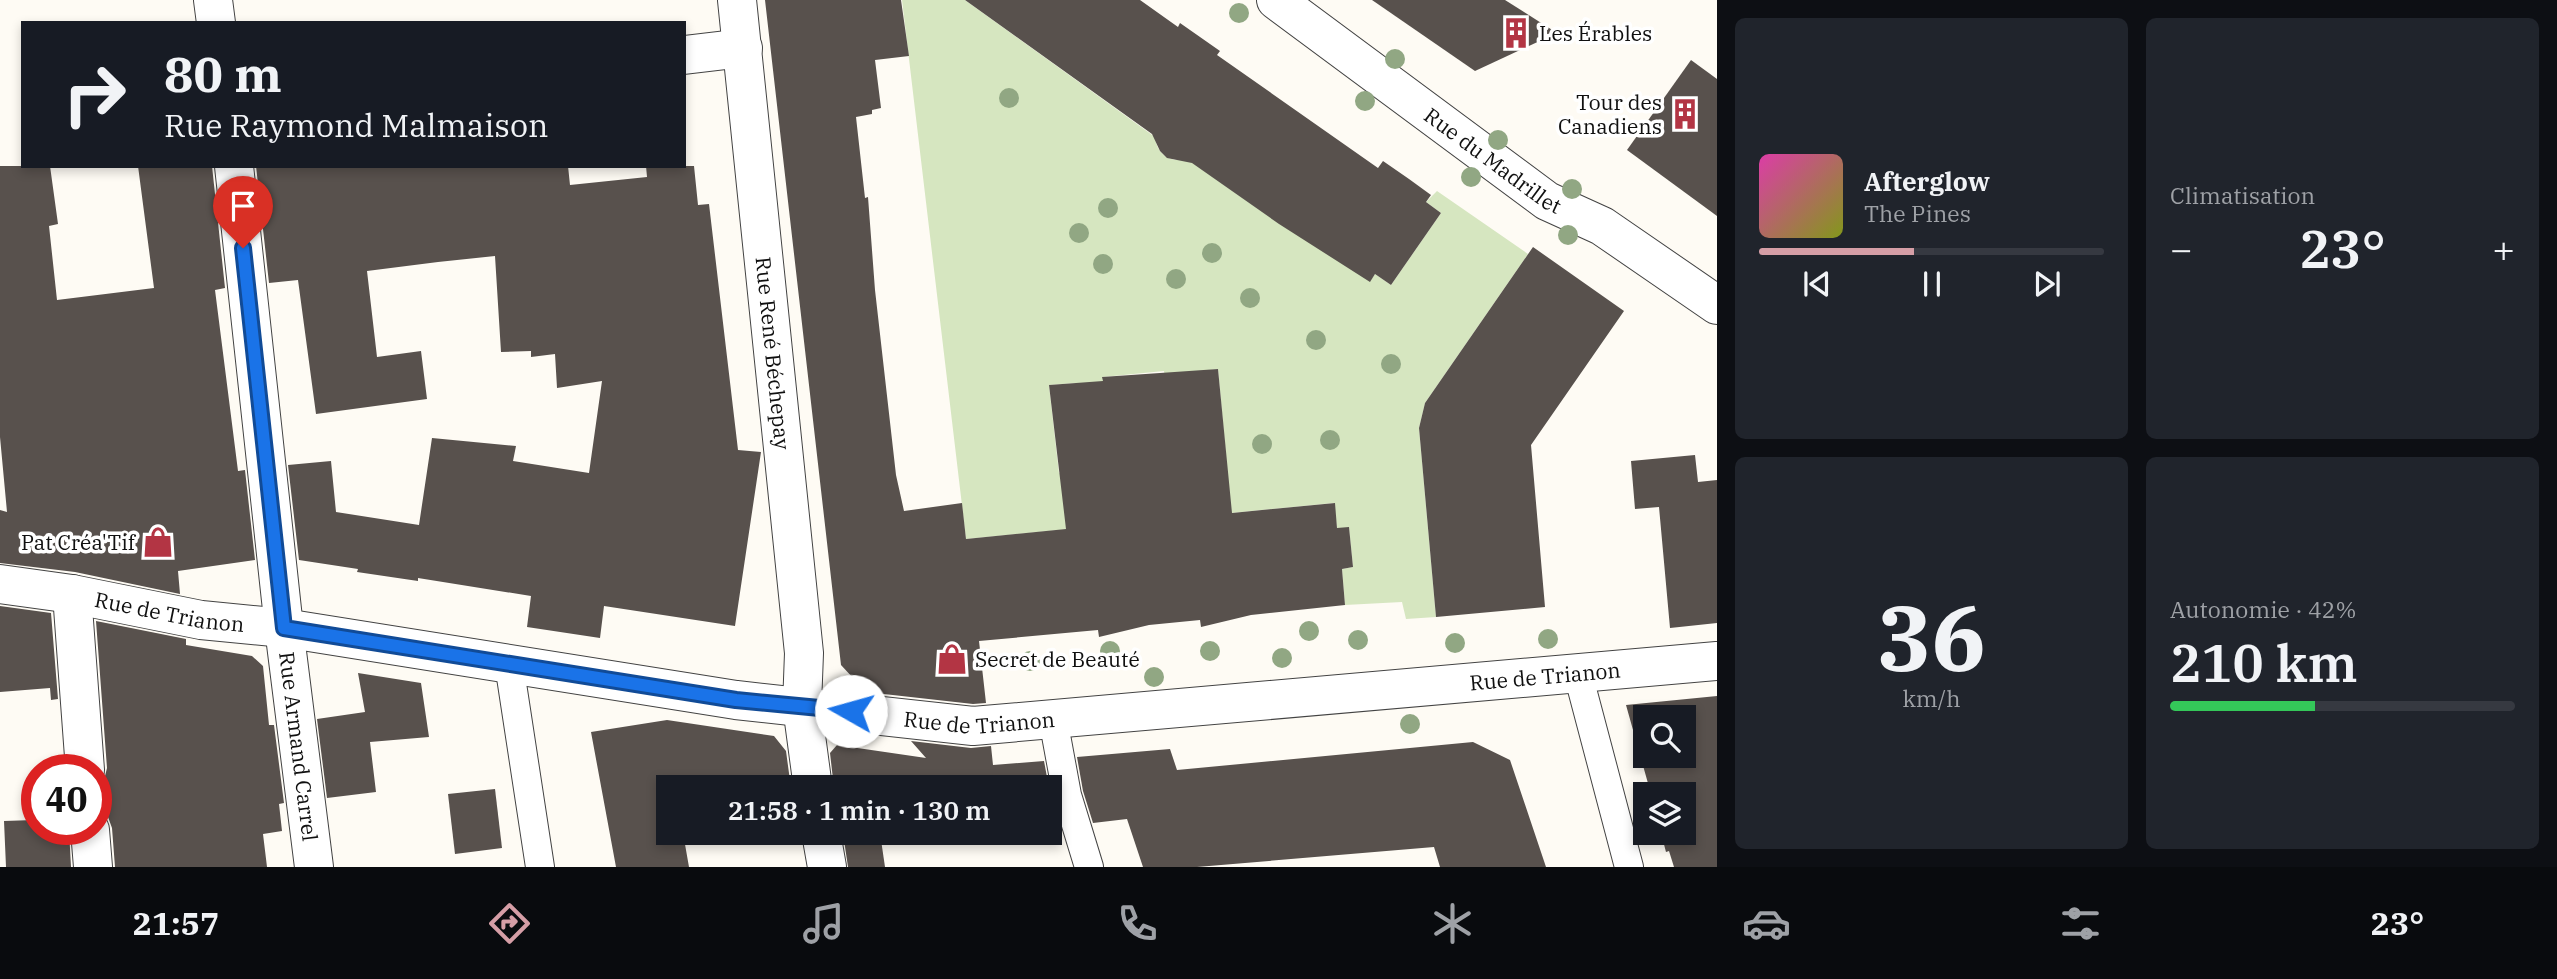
<!DOCTYPE html>
<html lang="fr">
<meta charset="utf-8">
<style>
:root{--surface:#171b24;--page:#20242c;--text:#f1f3f6;--muted:#9ea1a6;--line:#363941;--accent:#d59ea6}
body{margin:0;font-family:"IBM Plex Serif",serif;background:var(--page);color:var(--text);height:100vh;display:flex;flex-direction:column;font-size:26px;white-space:nowrap}
*{box-sizing:border-box;margin:0}
p{font-size:23px;color:var(--muted)}
.icon{flex:none;width:38px;height:38px;fill:none;stroke:currentColor;stroke-width:2;stroke-linecap:round;stroke-linejoin:round}
.map{position:relative;flex:1;overflow:hidden}
.details{display:flex;flex-direction:column;gap:18px;padding:18px;background:#0d0f14;width:840px}
.details>*{flex:none}
.guide{position:absolute;left:21px;top:21px;width:665px;height:147px;border-radius:0px;box-shadow:0 4px 10px #0003;background:#171b24;color:var(--text);overflow:hidden}
.fabs{position:absolute;left:1633px;top:705px;display:grid;gap:14px}
.fabs a{display:grid;place-items:center;width:63px;height:63px;border-radius:0px;background:var(--surface);box-shadow:0 4px 10px #0003;font-size:35px}
.speed{position:absolute;left:21px;top:754px;display:flex;gap:14px;font-size:35px;font-weight:700;text-align:center}
.speed>*{display:grid;place-content:center;width:91px;height:91px;border-radius:50%;background:var(--surface);box-shadow:0 4px 10px #0003;line-height:1}
.speed .limit{border:10px solid #d22;background:#fff;color:#111}
.pin{position:absolute;display:grid;place-items:center;width:60px;height:60px;color:#fff;margin:-72px -30px;border-radius:50% 50% 50% 0;rotate:-45deg;box-shadow:0 0 7px #0007}
.pin .icon{rotate:45deg}
.me{position:absolute;width:77px;margin:-38px;rotate:277deg;stroke-linejoin:round;filter:drop-shadow(0 0 5px #0008)}
.turn{display:flex;align-items:center;gap:24px;height:147px;padding:0 28px;font-size:32px}
.turn .icon{width:91px;height:91px;stroke-width:2.5}
.turn b{display:block;font-size:49px;line-height:60px}
.big{font-size:52px;font-weight:600;line-height:1.1}
.details .tile{flex:1;display:flex;flex-direction:column;justify-content:center;gap:10px;min-width:0;padding:0 24px;border-radius:10px;background:var(--page)}
.details .dial{align-items:center;gap:0}
.dial b{font-size:91px;line-height:1}
.song{display:flex;align-items:center;gap:21px}
.cover{width:84px;height:84px;border-radius:10px;background:linear-gradient(135deg,hsl(320 70% 55%),hsl(70 70% 35%))}
.played{height:7px;border-radius:4px;background:linear-gradient(90deg,var(--accent) 45%,var(--line) 45%)}
.keys{display:flex;justify-content:space-around;direction:ltr}
.heat{display:flex;justify-content:space-between;align-items:center;font-size:38px;direction:ltr}
.charge{height:10px;border-radius:5px;background:linear-gradient(90deg,#34c759 42%,var(--line) 0)}
.details .tiles{flex:1;display:grid;gap:18px;grid-template-columns:repeat(2,1fr)}
.trip{position:absolute;left:656px;top:775px;width:406px;height:70px;border-radius:0px;background:var(--surface);box-shadow:0 4px 10px #0003;font-weight:600;line-height:70px;text-align:center}
.tabs{display:flex;height:112px;justify-content:space-around;align-items:center;background:#090b0e;color:var(--muted)}
.tabs .icon{width:49px;height:49px}
.tabs .selected{color:var(--accent)}
.tabs b{font-size:32px;color:var(--text)}
main{display:flex;flex:1;min-height:0}
.map>svg:first-child{display:block}
.green{fill:#d6e6c0}
.building{fill:#58514d;fill-rule:evenodd}
.lines{fill:none;stroke-linecap:round;stroke-linejoin:round}
.service-casing{stroke:#434343;stroke-width:30}
.minor-casing{stroke:#434343;stroke-width:40}
.tertiary-casing{stroke:#434343;stroke-width:40}
.service{stroke:#fff;stroke-width:28}
.minor{stroke:#fff;stroke-width:38}
.tertiary{stroke:#fff;stroke-width:38}
.tree{fill:#91a783}
.route-casing{stroke:#114b97;stroke-width:18}
.route{stroke:#1a73e8;stroke-width:12}
.labels{text-anchor:middle;dominant-baseline:central;stroke-width:7;stroke-linejoin:round;paint-order:stroke}
.poi-label{font-size:21px;fill:#101010;stroke:#fff;text-anchor:start}
.street-label{font-size:21px;fill:#101010;stroke:#fff}
</style>
<main>
<div class="map">
<svg width="1717" height="867" viewBox="0 0 1717 867">
<rect width="100%" height="100%" fill="#fefbf4"/>
<path class="green" d="M902,0H965L1155,137C1157,155 1170,163 1187,159L1280,224L1370,281L1375,274L1391,285L1441,213L1426,202L1437,191L1528,254L1425,403L1419,428L1436,617L1406,619L1402,602L1345,605L1342,569L1353,567L1349,528H1337L1334,503L1191,517L1226,456L1218,369L1191,372L1165,382L1164,371L1103,377L1104,389L1076,383L1049,385L1059,473L1101,469L1141,522L966,539Z"/>
<g class="building">
<path d="M765,0H901L909,56L875,60L881,108L872,110V114L856,117L865,198L868,197L875,290L896,475L904,511L962,503L966,539L1066,529L1049,385L1103,381L1102,377L1218,369L1232,513L1335,503L1337,528L1349,527L1353,567L1342,569L1345,605L1251,615L1201,627L1200,620L1149,625L1099,637L1098,630L979,641L986,703L973,704L866,692L841,665Z"/>
<path d="M965,0H1140L1178,27L1180,23L1220,51L1217,55L1378,168L1383,161L1409,179L1431,195L1426,202L1441,213L1391,285L1375,274L1370,282L1279,224L1192,163L1167,158L1160,151L1152,134Z"/>
<path d="M1372,0H1505L1557,33L1475,71Z"/>
<path d="M1691,60L1717,79V216L1627,150Z"/>
<path d="M0,166H50L58,224L49,226L57,300L154,288L138,166H212L225,288L215,290L238,471L245,470L255,560L178,571L180,594L75,572L0,563V510L7,512L0,437Z"/>
<path d="M256,166H568L570,185L647,177L646,166H694L698,205L709,204L738,450L761,452L735,626L604,606L600,638L527,627L531,596L418,578V581L357,572L358,569L299,560L288,465L331,461L336,512L419,525L432,438L516,446L513,461L589,473L602,381L557,388L555,354L531,357V351L501,352L495,256L438,262L367,271L377,357L421,351L427,399L316,414L298,280L269,283Z"/>
<path d="M1533,247L1624,311L1531,445L1545,607L1436,617L1419,428L1425,403Z"/>
<path d="M1695,455L1698,482L1717,480V623L1670,628L1659,507L1635,509L1631,461Z"/>
<path d="M0,606L51,613L58,699L51,700L50,688L0,692Z"/>
<path d="M96,621L186,639V645L252,656L263,666L269,725H274L284,803L279,804L282,831L263,834L267,867H115L112,828L108,817L96,810V789L104,780L107,768Z"/>
<path d="M358,673L421,683L429,737L370,742L376,792L327,798L317,719L365,712Z"/>
<path d="M1717,696V867H1674L1669,851L1666,852L1661,833H1684V794H1651L1626,705ZM1645,718H1684V756H1645Z"/>
<path d="M667,720L774,736L786,751L791,788H668V833H683L689,867H616L591,732Z"/>
<path d="M911,741L971,748L991,746L993,765L1044,761L1049,788H834L830,753L837,745L926,758Z"/>
<path d="M1473,742L1510,760L1546,867H1440L1434,847L1197,867H1143L1127,819L1093,823L1083,791L1077,757L1170,749L1177,770Z"/>
<path d="M32,785H37V830H69L71,867H6L4,821L34,820Z"/>
<path d="M495,789L502,848L455,854L448,794Z"/>
<path d="M843,833H880L885,867H848Z"/>
</g>
<g class="lines">
<defs>
<g id="service">
<path d="M509,664L540,867"/>
<path d="M1578,674L1629,867"/>
<path d="M1053,719L1067,795L1089,867"/>
</g>
<g id="minor">
<path d="M213,0L216,23"/>
<path id="s1" d="M737,0L804,653L802,706L813,788"/>
<path id="s2" d="M1276,0L1547,201L1602,226L1717,305"/>
<path d="M684,55L743,48"/>
<path id="s3" d="M234,166L284,628L314,867"/>
<path d="M72,594L85,770"/>
<path d="M90,830L93,867"/>
<path d="M821,833L827,867"/>
</g>
<g id="tertiary">
<path id="s4" d="M0,584L72,594L201,620L284,628L736,700L973,726L1717,661"/>
</g>
</defs>
<use href="#service" class="service-casing"/>
<use href="#minor" class="minor-casing"/>
<use href="#tertiary" class="tertiary-casing"/>
<use href="#service" class="service"/>
<use href="#minor" class="minor"/>
<use href="#tertiary" class="tertiary"/>
</g>
<g class="tree">
<circle cx="1239" cy="13" r="10"/>
<circle cx="1395" cy="59" r="10"/>
<circle cx="1009" cy="98" r="10"/>
<circle cx="1365" cy="101" r="10"/>
<circle cx="1498" cy="140" r="10"/>
<circle cx="1471" cy="177" r="10"/>
<circle cx="1572" cy="189" r="10"/>
<circle cx="1108" cy="208" r="10"/>
<circle cx="1079" cy="233" r="10"/>
<circle cx="1568" cy="235" r="10"/>
<circle cx="1212" cy="253" r="10"/>
<circle cx="1103" cy="264" r="10"/>
<circle cx="1176" cy="279" r="10"/>
<circle cx="1250" cy="298" r="10"/>
<circle cx="1316" cy="340" r="10"/>
<circle cx="1391" cy="364" r="10"/>
<circle cx="1330" cy="440" r="10"/>
<circle cx="1262" cy="444" r="10"/>
<circle cx="1309" cy="631" r="10"/>
<circle cx="1548" cy="639" r="10"/>
<circle cx="1358" cy="640" r="10"/>
<circle cx="1455" cy="643" r="10"/>
<circle cx="1110" cy="651" r="10"/>
<circle cx="1210" cy="651" r="10"/>
<circle cx="1282" cy="658" r="10"/>
<circle cx="1030" cy="661" r="10"/>
<circle cx="1154" cy="677" r="10"/>
<circle cx="1410" cy="724" r="10"/>
</g>
<g class="lines">
<defs>
<path id="route" d="M243,248L284,628L736,700L851,711"/>
</defs>
<use href="#route" class="route-casing"/>
<use href="#route" class="route"/>
</g>
<defs>
<symbol id="building-bare" viewBox="-9 -9 18 18"><path d="M-4-6H4V6H1V3H-1V6H-4ZM-2.5-4.3h1.7v1.8h-1.7ZM.8-4.3h1.7v1.8H.8ZM-2.5-1h1.7V.8h-1.7ZM.8-1h1.7V.8H.8Z" fill="#b33544" stroke="#fff" stroke-width="2.5" paint-order="stroke"/></symbol>
<symbol id="shop-bare" viewBox="-9 -9 18 18"><path d="M-5-2.5h2.3a2.7 3.5 0 0 1 5.4 0H5L5.5 6h-11ZM-1.5-2.5h3a1.5 2.3 0 0 0-3 0Z" fill="#b33544" stroke="#fff" stroke-width="2.5" paint-order="stroke"/></symbol>
</defs>
<g fill-rule="evenodd">
<use href="#building-bare" x="1494" y="11" width="44" height="44"/>
<use href="#building-bare" x="1663" y="92" width="44" height="44"/>
<use href="#shop-bare" x="136" y="520" width="44" height="44"/>
<use href="#shop-bare" x="930" y="637" width="44" height="44"/>
</g>
<g class="labels">
<g class="poi-label">
<text x="1539" y="33">Les Érables</text>
<text x="1662" y="102" text-anchor="end">Tour des<tspan x="1662" dy="24">Canadiens</tspan></text>
<text x="135" y="542" text-anchor="end">Pat Créa'Tif</text>
<text x="975" y="659">Secret de Beauté</text>
</g>
<g class="street-label">
<text stroke="none"><textPath href="#s2" startOffset="270">Rue du Madrillet</textPath></text>
<text stroke="none"><textPath href="#s1" startOffset="355">Rue René Béchepay</textPath></text>
<text stroke="none"><textPath href="#s4" startOffset="172">Rue de Trianon</textPath></text>
<text stroke="none"><textPath href="#s4" startOffset="1558">Rue de Trianon</textPath></text>
<text stroke="none"><textPath href="#s4" startOffset="990">Rue de Trianon</textPath></text>
<text stroke="none"><textPath href="#s3" startOffset="584">Rue Armand Carrel</textPath></text>
</g>
</g>
</svg>
<div class="fabs">
<a><svg class="icon" aria-label="search" viewBox="0 0 24 24"><circle cx="10" cy="10" r="6"/><path d="M15 15l6 6"/></svg></a>
<a><svg class="icon" aria-label="layers" viewBox="0 0 24 24"><path d="M12 4l9 5-9 5-9-5zM3 14l9 5 9-5"/></svg></a>
</div>
<div class="speed"><div class="limit">40</div></div>
<div class="pin" style="left:243px;top:248px;background:#d93025"><svg class="icon" aria-label="arrive" viewBox="0 0 24 24"><path d="M6 21V4h12l-3 4 3 4H6"/></svg></div>
<svg class="me" style="left:851px;top:711px" viewBox="-20 -20 40 40"><circle r="19" fill="#fff"/><path d="M0-13L10 11 0 6-10 11z" fill="#1a73e8"/></svg>
<div class="trip">21:58 · 1 min · 130 m</div>
<div class="guide">
<div class="turn"><svg class="icon" aria-label="right" viewBox="0 0 24 24"><path d="M7 20v-9h11M14 6l5 5-5 5"/></svg><div><b>80 m</b>Rue Raymond Malmaison</div></div>
</div>
</div>
<section class="details">
<div class="tiles">
<div class="tile">
<div class="song"><i class="cover"></i><div><b>Afterglow</b><p>The Pines</p></div></div>
<div class="played"></div>
<div class="keys"><svg class="icon" aria-label="previous" viewBox="0 0 24 24"><path d="M18 5L8 12l10 7zM5 5v14"/></svg><svg class="icon" aria-label="pause" viewBox="0 0 24 24"><path d="M8 5v14M16 5v14"/></svg><svg class="icon" aria-label="next" viewBox="0 0 24 24"><path d="M6 5l10 7-10 7zM19 5v14"/></svg></div>
</div>
<div class="tile"><p>Climatisation</p>
<div class="heat"><a>−</a><b class="big">23°</b><a>+</a></div>
</div>
<div class="tile dial"><b>36</b><p>km/h</p></div>
<div class="tile"><p>Autonomie · 42%</p><b class="big">210 km</b><div class="charge"></div></div>
</div>
</section>
</main>
<nav class="tabs">
<b>21:57</b>
<svg class="icon selected" aria-label="directions" viewBox="0 0 24 24"><path d="M12 3l9 9-9 9-9-9zM9 14v-3h6M13 9l2 2-2 2"/></svg>
<svg class="icon" aria-label="music" viewBox="0 0 24 24"><path d="M9 18V5l10-2v13"/><circle cx="6" cy="18" r="3"/><circle cx="16" cy="16" r="3"/></svg>
<svg class="icon" aria-label="phone" viewBox="0 0 24 24"><path d="M5 4h4l2 5-3 2q2 4 5 5l2-3 5 2v4C11 20 4 13 5 4z"/></svg>
<svg class="icon" aria-label="climate" viewBox="0 0 24 24"><path d="M12 3v18M4 7l16 10M4 17L20 7"/></svg>
<svg class="icon" aria-label="car" viewBox="0 0 24 24"><path d="M5 17H2v-5l4-1 3-4h7l3 4 3 1v5h-3M9 17h6M6 11h13"/><circle cx="7" cy="17" r="2"/><circle cx="17" cy="17" r="2"/></svg>
<svg class="icon" aria-label="filters" viewBox="0 0 24 24"><path d="M4 7h16M4 17h16"/><circle cx="9" cy="7" r="2"/><circle cx="15" cy="17" r="2"/></svg>
<b>23°</b>
</nav>
